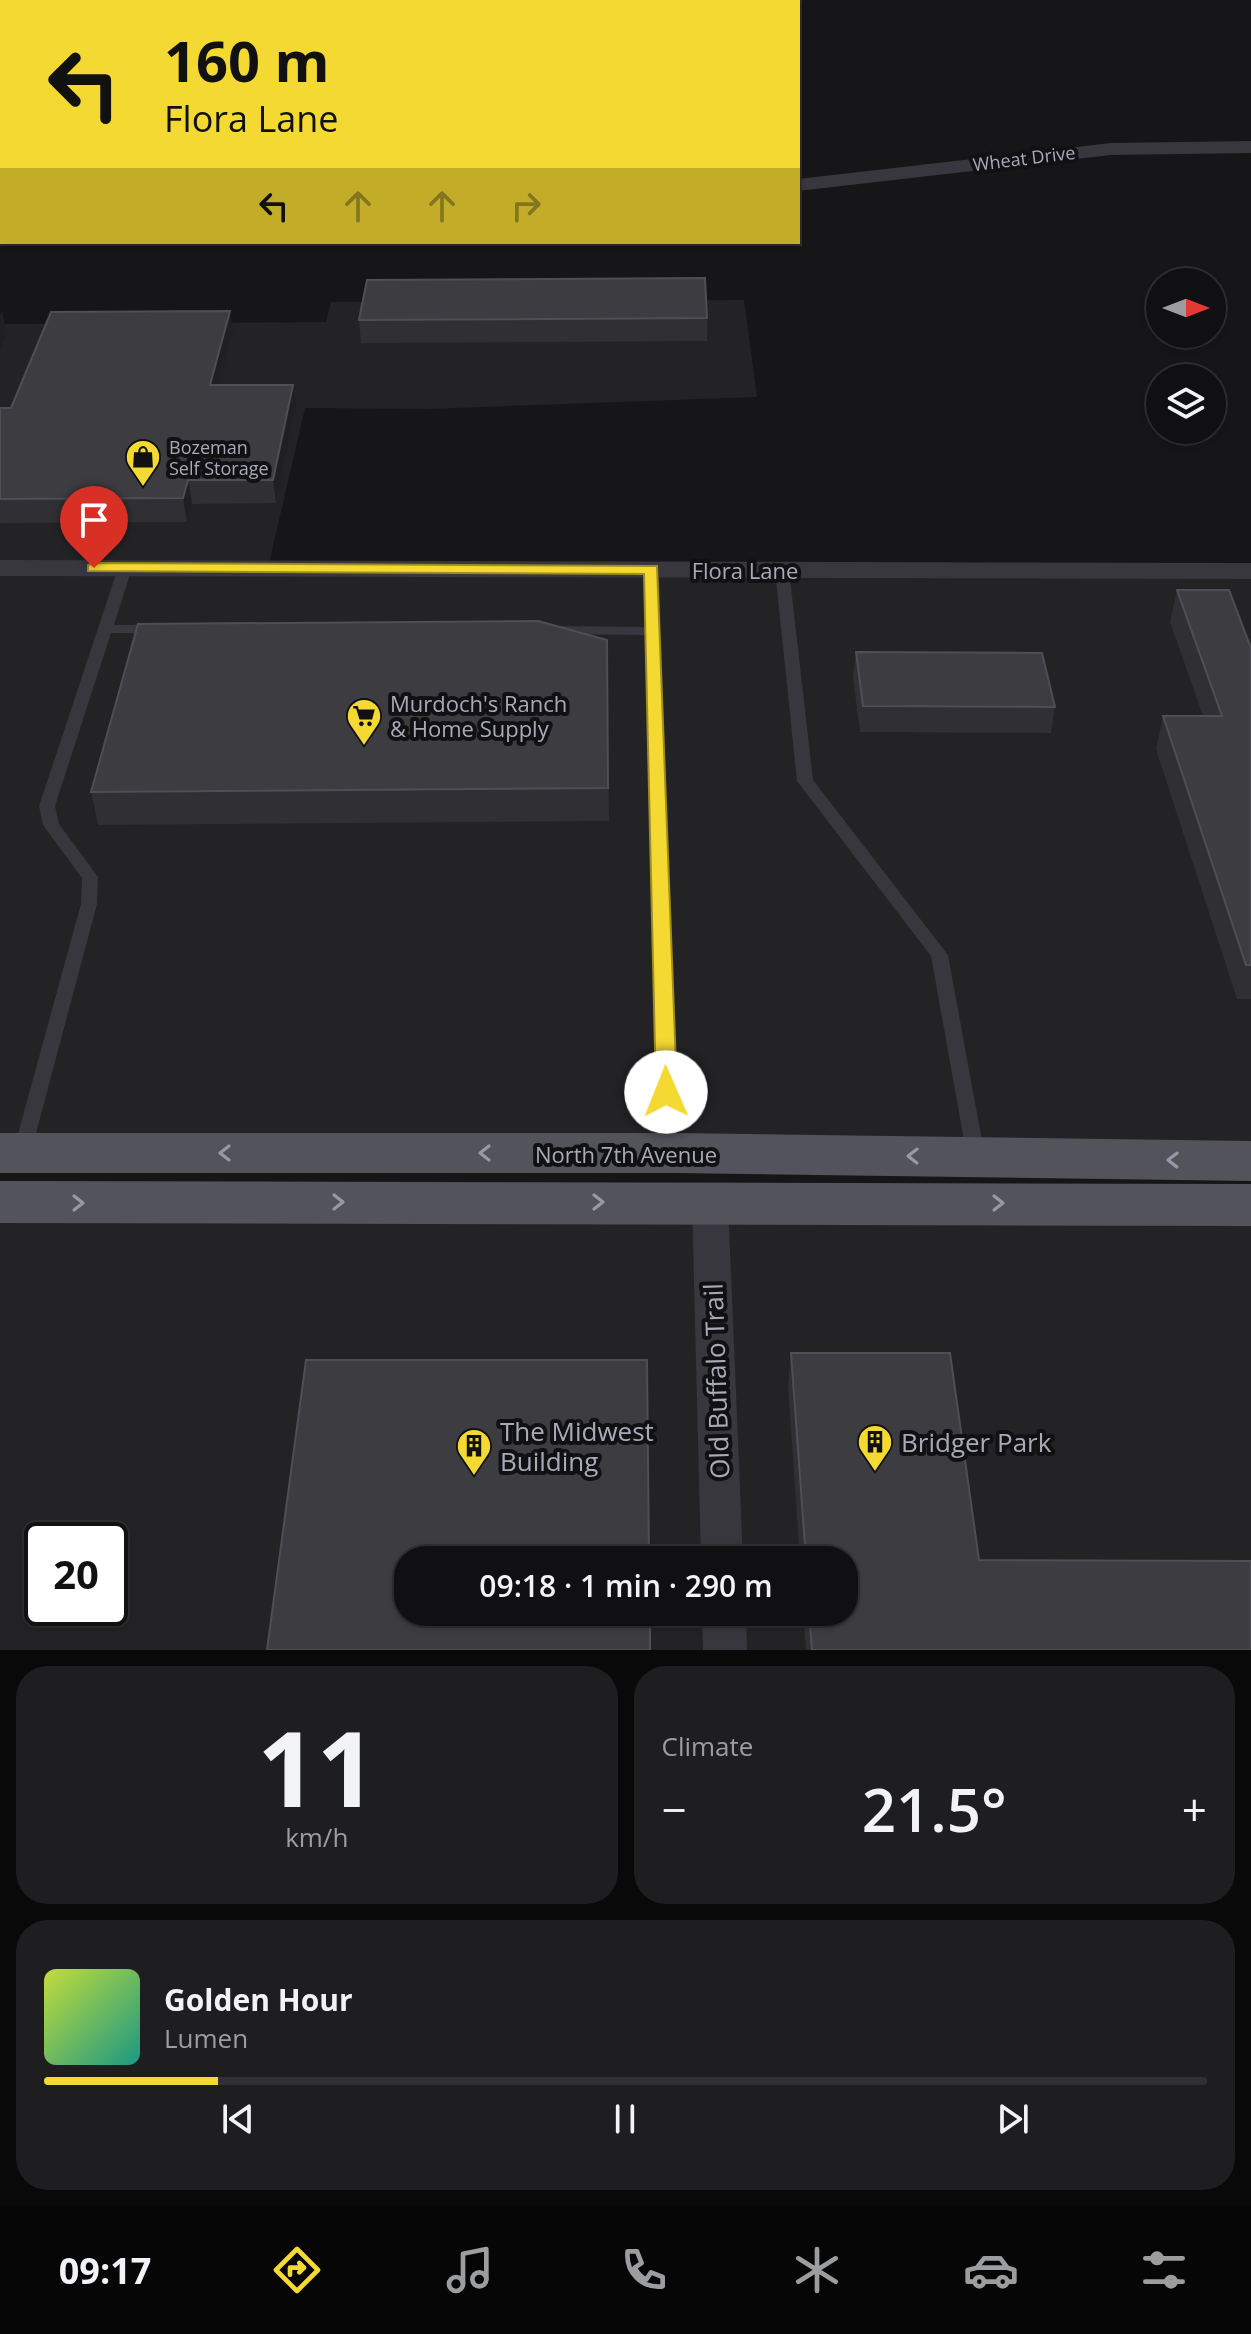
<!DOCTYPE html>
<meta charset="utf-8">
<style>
:root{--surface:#101012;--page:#1e1e20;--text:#f1f3f6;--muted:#9c9d9f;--line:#303032;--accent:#f4d932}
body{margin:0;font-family:"Open Sans",sans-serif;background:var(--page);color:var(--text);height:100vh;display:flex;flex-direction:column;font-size:30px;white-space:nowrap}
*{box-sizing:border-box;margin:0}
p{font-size:26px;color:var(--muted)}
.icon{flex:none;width:44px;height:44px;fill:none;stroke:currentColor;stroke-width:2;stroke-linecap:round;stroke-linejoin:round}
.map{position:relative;height:1650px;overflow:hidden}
.panel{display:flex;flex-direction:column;gap:16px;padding:16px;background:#09090a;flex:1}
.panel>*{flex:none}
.top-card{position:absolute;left:0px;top:0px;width:800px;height:244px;box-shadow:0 2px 6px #0004,0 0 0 2px var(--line);background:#f4d932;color:#111;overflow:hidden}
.needle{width:52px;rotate:90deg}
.fabs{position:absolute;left:1146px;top:268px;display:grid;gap:16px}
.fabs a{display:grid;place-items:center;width:80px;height:80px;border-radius:50%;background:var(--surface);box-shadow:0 2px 6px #0004,0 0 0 2px var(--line);font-size:40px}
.speed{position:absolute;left:24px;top:1522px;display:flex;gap:16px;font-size:40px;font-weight:700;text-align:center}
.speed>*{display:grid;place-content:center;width:104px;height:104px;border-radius:50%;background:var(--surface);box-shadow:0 2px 6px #0004,0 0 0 2px var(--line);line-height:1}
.speed .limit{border:4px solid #111;border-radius:12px;background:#fff;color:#111}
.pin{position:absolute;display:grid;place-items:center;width:68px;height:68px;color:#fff;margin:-82px -34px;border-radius:50% 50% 50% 0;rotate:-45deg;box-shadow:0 0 8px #0007}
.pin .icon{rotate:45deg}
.me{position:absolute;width:88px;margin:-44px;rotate:359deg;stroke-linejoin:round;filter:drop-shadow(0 0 6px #0008)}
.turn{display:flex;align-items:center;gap:28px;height:168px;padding:0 32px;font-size:36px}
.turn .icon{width:104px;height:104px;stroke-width:2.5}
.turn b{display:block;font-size:56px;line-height:68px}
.lanes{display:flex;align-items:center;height:76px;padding:0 32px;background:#0003;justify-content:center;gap:40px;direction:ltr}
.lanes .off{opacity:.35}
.big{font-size:60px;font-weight:600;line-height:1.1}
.panel .card{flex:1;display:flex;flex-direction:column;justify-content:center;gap:12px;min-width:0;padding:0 28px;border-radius:32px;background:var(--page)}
.panel .dial{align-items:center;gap:0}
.dial b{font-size:104px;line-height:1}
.song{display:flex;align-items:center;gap:24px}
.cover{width:96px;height:96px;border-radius:12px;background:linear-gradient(135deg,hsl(70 70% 55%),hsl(170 70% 35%))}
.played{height:8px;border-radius:4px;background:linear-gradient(90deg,var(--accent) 15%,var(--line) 15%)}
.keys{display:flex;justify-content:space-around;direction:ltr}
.heat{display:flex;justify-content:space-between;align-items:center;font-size:44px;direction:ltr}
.panel .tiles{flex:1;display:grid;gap:16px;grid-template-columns:1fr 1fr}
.card:last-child{grid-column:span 2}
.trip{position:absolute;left:394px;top:1546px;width:464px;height:80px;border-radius:32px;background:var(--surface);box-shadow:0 2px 6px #0004,0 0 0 2px var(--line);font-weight:600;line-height:80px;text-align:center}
.menu{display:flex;height:128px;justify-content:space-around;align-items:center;background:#060607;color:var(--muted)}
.menu .icon{width:56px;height:56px}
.menu .active{color:var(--accent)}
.menu b{font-size:36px;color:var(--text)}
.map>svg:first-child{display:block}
.built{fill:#232225;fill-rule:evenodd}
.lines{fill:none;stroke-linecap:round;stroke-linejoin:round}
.stream{stroke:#2c323c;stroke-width:6}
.lane{fill:#37373d;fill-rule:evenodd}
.street{fill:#37373d;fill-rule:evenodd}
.primary{fill:#53535c;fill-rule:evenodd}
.wall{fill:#302f33}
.shaded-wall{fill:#202022}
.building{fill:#3d3c41;stroke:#4e4e54;stroke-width:2}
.oneway{stroke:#9799a6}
.route{fill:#f4d932;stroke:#9f8d20;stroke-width:2}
.labels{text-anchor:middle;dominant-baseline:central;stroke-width:8;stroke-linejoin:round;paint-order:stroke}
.far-street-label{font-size:18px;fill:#a8aab8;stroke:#111113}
.far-poi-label{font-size:18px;fill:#a8aab8;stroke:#111113;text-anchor:start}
.street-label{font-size:22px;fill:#a8aab8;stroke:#111113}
.poi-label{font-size:22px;fill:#a8aab8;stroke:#111113;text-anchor:start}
.near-street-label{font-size:26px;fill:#a8aab8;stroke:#111113}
.near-poi-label{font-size:26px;fill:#a8aab8;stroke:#111113;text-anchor:start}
</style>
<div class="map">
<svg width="1251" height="1650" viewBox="0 0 1251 1650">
<rect width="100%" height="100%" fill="#161618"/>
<g class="built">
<path d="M93,0H618L91,2Z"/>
<path d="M744,300L757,397L429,409L305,408L268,568L1251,571V1162L0,1148V324L326,322L331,302Z"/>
<path d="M0,1205L1251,1207V1650H0ZM42,1540H110V1608H42ZM408,1560H844V1612H408Z"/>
</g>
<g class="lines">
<path class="stream" d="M47,2L54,0"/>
<g class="lane">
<path d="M125,564L132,568L114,625H156L163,629L156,633H111L55,806L59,824L98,877L97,904L31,1152L29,1157L22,1159L15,1157L13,1152L81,904L82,878L43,825L39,806L118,568Z"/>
<path d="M652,565L659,569L677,1152L675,1157L668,1159L661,1157L659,1152L647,635L551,634L544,630L551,626L646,627L645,569Z"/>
<path d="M782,566L789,570L813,780L948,955L985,1157L983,1162L976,1164L969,1162L967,1157L931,956L797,781L775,570Z"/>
</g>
<g class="street">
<path d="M0,119H2L0,134Z"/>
<path d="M1251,141V153L1111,155L798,191V179L1111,143Z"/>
<path d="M0,233L2,242L9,243L0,245Z"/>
<path d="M0,560L1251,563V579L0,576Z"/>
<path d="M710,1188L723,1192L728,1202L743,1560H701L692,1202L697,1192Z"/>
<path d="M702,1612H746L747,1650H703Z"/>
</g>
<g class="primary">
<path d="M0,1133H676L1251,1141V1181L676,1173H0Z"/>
<path d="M0,1181L1251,1184V1226L0,1223Z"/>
</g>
</g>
<g class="wall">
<rect x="378" y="0" width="53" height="2"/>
<path d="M707,318V341L361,343L359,320Z"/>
<path d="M233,334L219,385L296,408L276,503L192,504L187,522L0,523V408H11Z"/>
<path d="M1177,590L1251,648V999H1237L1156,749L1163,716H1203L1170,622Z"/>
<path d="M607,640L609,821L98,825L91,792Z"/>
<path d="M856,652L1055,707L1051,733L860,732L853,677Z"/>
<path d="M791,1353L979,1560L1251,1650H806L803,1612H844V1560H800L788,1386Z"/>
</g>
<g class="shaded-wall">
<path d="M2,311L7,334L0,349V316Z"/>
<path d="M230,311L233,334L213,408L210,385Z"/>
<path d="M293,385L296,408L276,503L273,480Z"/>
<path d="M188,480L192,504L187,522L183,498Z"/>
</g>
<g class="building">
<path d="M705,278L707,318L359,320L367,280Z"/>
<path d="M230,311L210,385H293L273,480H188L183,498L0,499V408H11L51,312Z"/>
<path d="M1177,590H1229L1251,648V965H1246L1163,716H1222Z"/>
<path d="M538,621L607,640L608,788L91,792L138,624Z"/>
<path d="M856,652L1042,653L1055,707L863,706Z"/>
<path d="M791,1353H950L979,1560L1251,1561V1650H812L809,1612H844V1560H806Z"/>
<path d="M306,1360H647L649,1560H408V1612H650V1650H267Z"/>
</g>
<defs><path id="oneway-chevron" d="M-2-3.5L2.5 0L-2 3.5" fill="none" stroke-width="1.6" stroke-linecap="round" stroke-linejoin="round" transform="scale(2)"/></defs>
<g class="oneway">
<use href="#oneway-chevron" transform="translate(225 1153) rotate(180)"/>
<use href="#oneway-chevron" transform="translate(485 1153) rotate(180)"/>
<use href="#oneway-chevron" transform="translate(913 1156) rotate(-179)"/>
<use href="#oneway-chevron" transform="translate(1173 1160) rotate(-179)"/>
<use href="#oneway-chevron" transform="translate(338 1202)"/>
<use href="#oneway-chevron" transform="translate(598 1202)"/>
<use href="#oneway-chevron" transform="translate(78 1203)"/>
<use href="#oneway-chevron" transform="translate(998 1203)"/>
</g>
<path class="route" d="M94,563L657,566L677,1092L674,1097H659L656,1092L644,574L88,571V565Z"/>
<defs>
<symbol id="shop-pin" viewBox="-11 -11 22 30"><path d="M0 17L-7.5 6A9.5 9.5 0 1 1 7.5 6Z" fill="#f4d932" stroke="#111113"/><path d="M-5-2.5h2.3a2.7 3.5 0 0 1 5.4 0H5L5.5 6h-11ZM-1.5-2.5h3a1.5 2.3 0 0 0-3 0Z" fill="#111"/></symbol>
<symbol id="supermarket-pin" viewBox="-11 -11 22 30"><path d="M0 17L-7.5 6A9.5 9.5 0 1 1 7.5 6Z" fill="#f4d932" stroke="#111113"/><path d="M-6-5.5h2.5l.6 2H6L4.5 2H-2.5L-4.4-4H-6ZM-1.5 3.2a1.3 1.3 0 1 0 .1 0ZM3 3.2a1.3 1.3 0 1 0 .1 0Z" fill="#111"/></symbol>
<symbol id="building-pin" viewBox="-11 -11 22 30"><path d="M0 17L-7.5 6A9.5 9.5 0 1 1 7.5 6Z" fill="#f4d932" stroke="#111113"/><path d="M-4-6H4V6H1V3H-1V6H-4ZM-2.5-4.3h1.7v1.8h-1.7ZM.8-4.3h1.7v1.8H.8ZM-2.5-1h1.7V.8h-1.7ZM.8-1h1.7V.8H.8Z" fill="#111"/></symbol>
</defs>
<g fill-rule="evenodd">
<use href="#shop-pin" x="123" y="437" width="40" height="54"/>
<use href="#supermarket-pin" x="344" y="696" width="40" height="54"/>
<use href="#building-pin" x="855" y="1422" width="40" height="54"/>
<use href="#building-pin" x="454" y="1426" width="40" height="54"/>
</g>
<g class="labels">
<g class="far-street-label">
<text transform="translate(1024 158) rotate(-7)">Wheat Drive</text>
</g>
<g class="far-poi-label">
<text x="169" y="447">Bozeman<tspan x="169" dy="21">Self Storage</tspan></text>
</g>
<g class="street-label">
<text x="745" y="570">Flora Lane</text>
<text x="626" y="1154">North 7th Avenue</text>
</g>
<g class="poi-label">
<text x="390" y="703">Murdoch's Ranch<tspan x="390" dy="25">&amp; Home Supply</tspan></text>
</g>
<g class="near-street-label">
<text transform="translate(716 1381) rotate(-92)">Old Buffalo Trail</text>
</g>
<g class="near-poi-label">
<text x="500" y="1431">The Midwest<tspan x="500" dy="30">Building</tspan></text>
<text x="901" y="1442">Bridger Park</text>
</g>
</g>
</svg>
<div class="fabs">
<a><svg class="needle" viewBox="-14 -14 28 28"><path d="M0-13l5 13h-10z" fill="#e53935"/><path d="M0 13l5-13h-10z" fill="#9c9d9f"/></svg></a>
<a><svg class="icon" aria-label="layers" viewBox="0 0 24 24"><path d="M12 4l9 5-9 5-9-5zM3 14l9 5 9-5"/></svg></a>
</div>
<div class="speed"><div class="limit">20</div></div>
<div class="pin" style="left:94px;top:568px;background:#d93025"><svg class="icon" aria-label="arrive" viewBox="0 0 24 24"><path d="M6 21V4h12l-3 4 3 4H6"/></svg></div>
<svg class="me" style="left:666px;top:1092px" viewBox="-20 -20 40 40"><circle r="19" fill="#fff"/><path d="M0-13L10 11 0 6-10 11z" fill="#f4d932"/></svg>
<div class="trip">09:18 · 1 min · 290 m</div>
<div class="top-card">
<div class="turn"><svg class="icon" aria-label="left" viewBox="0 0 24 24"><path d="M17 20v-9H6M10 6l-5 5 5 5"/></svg><div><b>160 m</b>Flora Lane</div></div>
<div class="lanes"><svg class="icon" aria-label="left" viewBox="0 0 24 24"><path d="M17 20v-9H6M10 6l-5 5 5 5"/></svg><svg class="icon off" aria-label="ahead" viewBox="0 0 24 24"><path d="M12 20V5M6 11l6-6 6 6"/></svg><svg class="icon off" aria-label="ahead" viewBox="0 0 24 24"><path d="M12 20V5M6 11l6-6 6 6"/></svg><svg class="icon off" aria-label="right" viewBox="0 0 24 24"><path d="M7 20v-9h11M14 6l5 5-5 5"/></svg></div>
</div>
</div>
<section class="panel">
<div class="tiles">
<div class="card dial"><b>11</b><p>km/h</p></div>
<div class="card"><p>Climate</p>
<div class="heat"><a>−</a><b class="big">21.5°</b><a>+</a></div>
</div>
<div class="card">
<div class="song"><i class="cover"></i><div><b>Golden Hour</b><p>Lumen</p></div></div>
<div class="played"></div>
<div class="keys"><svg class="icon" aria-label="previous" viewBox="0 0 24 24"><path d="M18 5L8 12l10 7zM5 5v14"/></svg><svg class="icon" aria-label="pause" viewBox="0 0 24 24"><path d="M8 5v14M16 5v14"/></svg><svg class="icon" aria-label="next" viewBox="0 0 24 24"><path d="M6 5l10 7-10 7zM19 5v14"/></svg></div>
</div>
</div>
</section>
<nav class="menu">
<b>09:17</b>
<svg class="icon active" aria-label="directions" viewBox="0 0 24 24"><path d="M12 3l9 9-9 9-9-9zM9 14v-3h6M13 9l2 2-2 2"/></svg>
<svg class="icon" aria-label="music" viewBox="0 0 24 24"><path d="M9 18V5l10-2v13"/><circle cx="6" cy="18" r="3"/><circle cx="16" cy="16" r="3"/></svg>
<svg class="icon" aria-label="phone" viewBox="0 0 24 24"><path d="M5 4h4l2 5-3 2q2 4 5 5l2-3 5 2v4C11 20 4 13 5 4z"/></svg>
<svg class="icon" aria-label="climate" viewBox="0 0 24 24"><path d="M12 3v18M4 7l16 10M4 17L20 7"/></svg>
<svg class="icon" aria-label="car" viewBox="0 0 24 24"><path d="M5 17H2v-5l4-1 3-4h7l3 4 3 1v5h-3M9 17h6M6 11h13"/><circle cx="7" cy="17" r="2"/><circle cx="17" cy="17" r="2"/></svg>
<svg class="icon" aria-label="filters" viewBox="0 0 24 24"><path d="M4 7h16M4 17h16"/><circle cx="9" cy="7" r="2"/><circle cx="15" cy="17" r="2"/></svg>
</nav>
